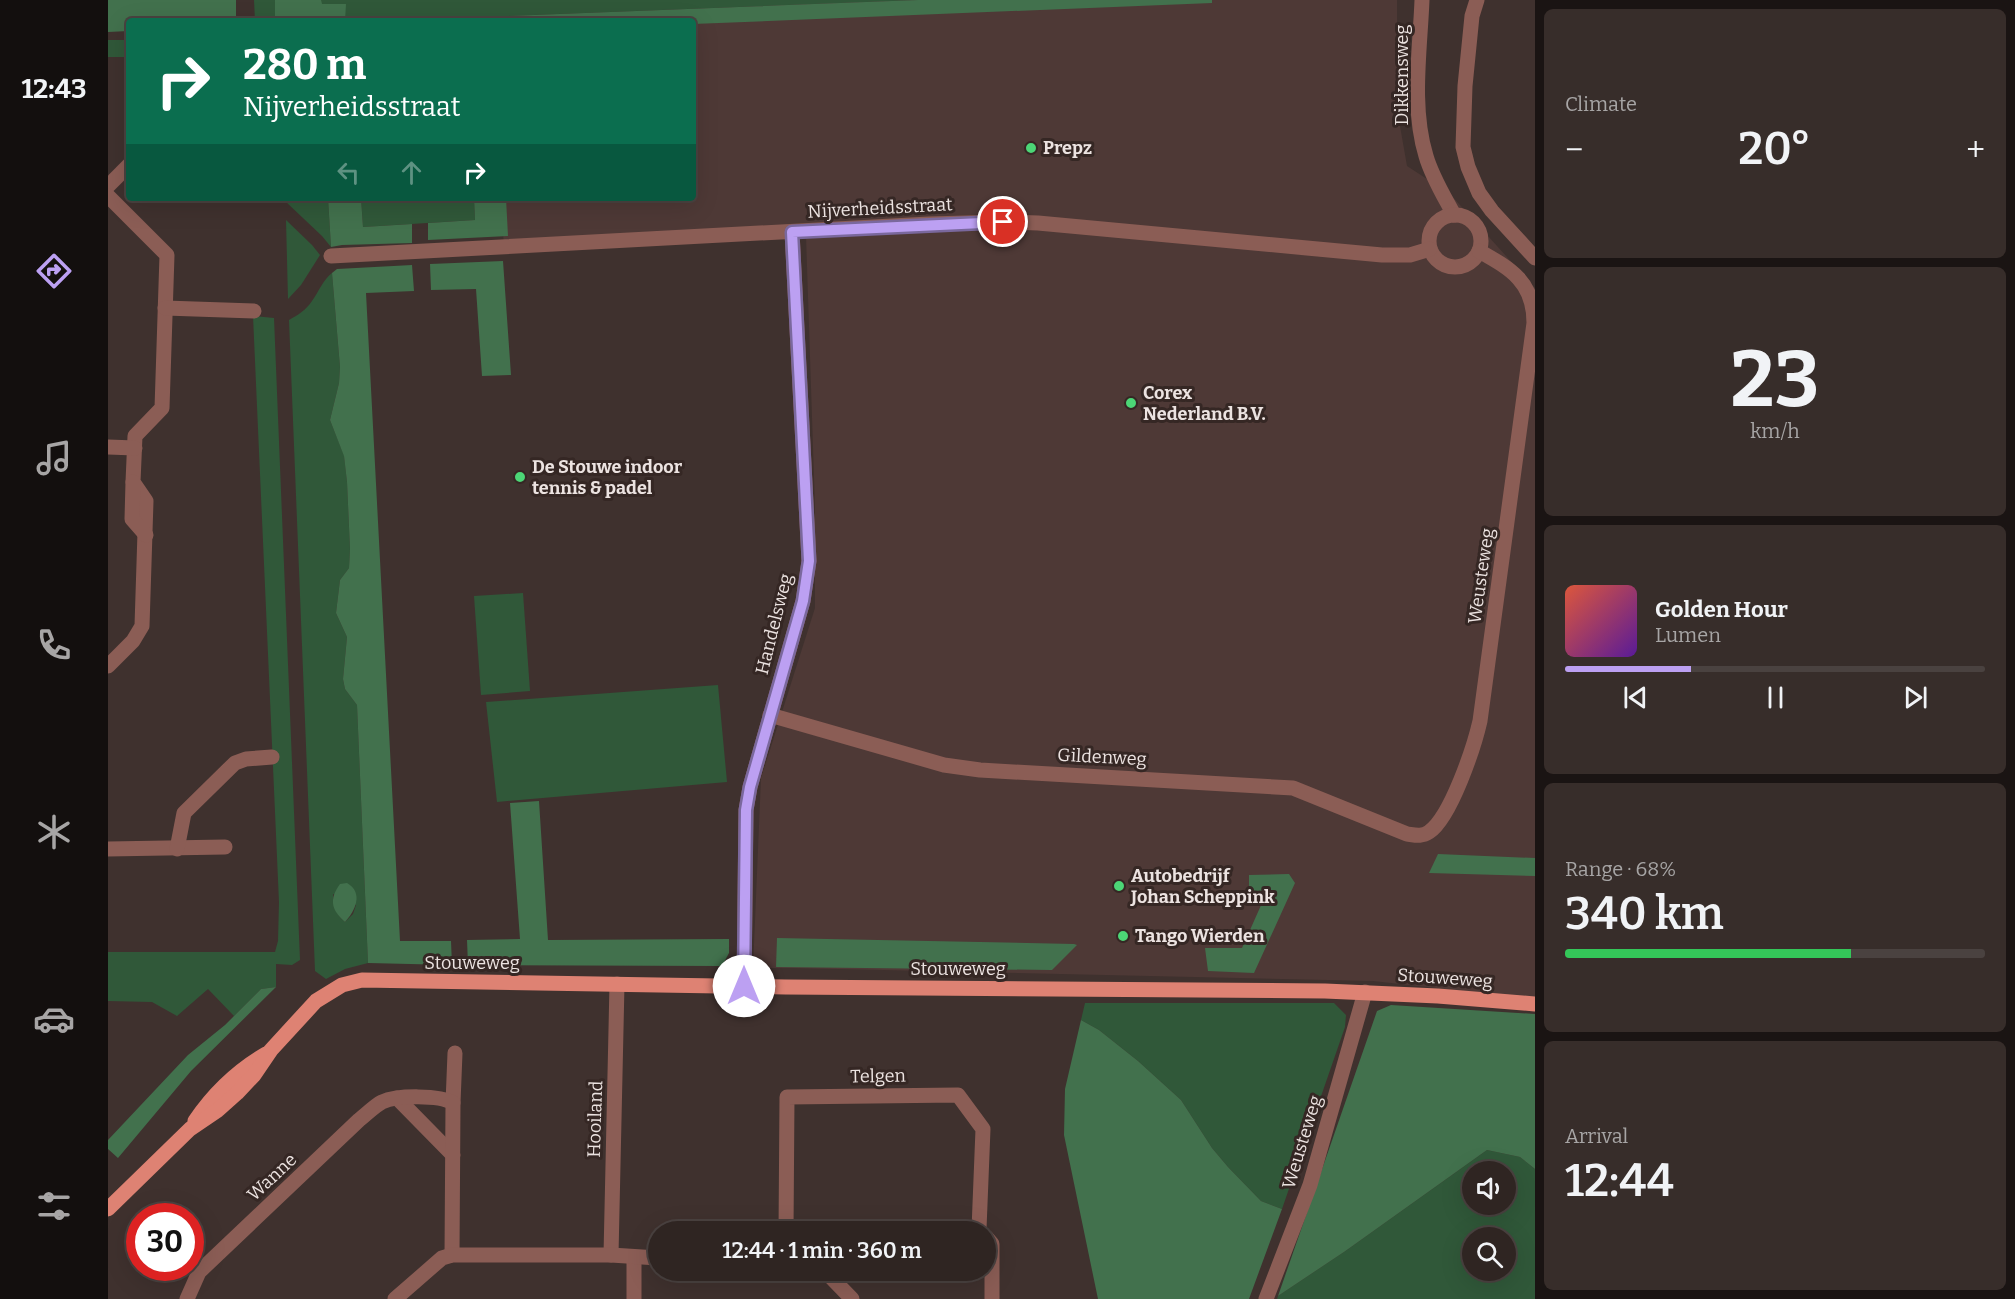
<!DOCTYPE html>
<meta charset="utf-8">
<style>
:root{--surface:#2f2522;--page:#372d2a;--text:#f1f3f6;--muted:#a7a5a5;--line:#4a4240;--accent:#bca0f2}
body{margin:0;font-family:Bitter,serif;background:var(--page);color:var(--text);height:100vh;display:flex;flex-direction:column;font-size:22px;white-space:nowrap}
*{box-sizing:border-box;margin:0}
p{font-size:20px;color:var(--muted)}
.icon{flex:none;width:33px;height:33px;fill:none;stroke:currentColor;stroke-width:2;stroke-linecap:round;stroke-linejoin:round}
.map{position:relative;flex:1;overflow:hidden}
.details{display:flex;flex-direction:column;gap:9px;padding:9px;background:#1a1413;width:480px}
.details>*{flex:none}
.banner{position:absolute;left:18px;top:18px;width:570px;height:183px;border-radius:6px;box-shadow:0 6px 24px #0002,0 0 0 2px var(--line);background:#0b6e4f;color:#fff;overflow:hidden}
.controls{position:absolute;left:1354px;top:1161px;display:grid;gap:12px}
.controls a{display:grid;place-items:center;width:54px;height:54px;border-radius:50%;background:var(--surface);box-shadow:0 6px 24px #0002,0 0 0 2px var(--line);font-size:30px}
.speed{position:absolute;left:18px;top:1203px;display:flex;gap:12px;font-size:30px;font-weight:700;text-align:center}
.speed>*{display:grid;place-content:center;width:78px;height:78px;border-radius:50%;background:var(--surface);box-shadow:0 6px 24px #0002,0 0 0 2px var(--line);line-height:1}
.speed .limit{border:9px solid #d22;background:#fff;color:#111}
.pin{position:absolute;display:grid;place-items:center;width:51px;height:51px;color:#fff;margin:-26px;border:3px solid #fff;border-radius:50%;box-shadow:0 2px 6px #0007}
.me{position:absolute;width:66px;margin:-33px;rotate:0deg;stroke-linejoin:round;filter:drop-shadow(0 0 4px #0008)}
.turn{display:flex;align-items:center;gap:21px;height:126px;padding:0 18px;font-size:27px}
.turn .icon{width:78px;height:78px;stroke-width:2.5}
.turn b{display:block;font-size:42px;line-height:51px}
.lanes{display:flex;align-items:center;height:57px;padding:0 18px;background:#0003;justify-content:center;gap:30px;direction:ltr}
.lanes .off{opacity:.35}
.big{font-size:45px;font-weight:600;line-height:1.1}
.details .card{flex:1;display:flex;flex-direction:column;justify-content:center;gap:9px;min-width:0;padding:0 21px;border-radius:9px;background:var(--page)}
.details .dial{align-items:center;gap:0}
.dial b{font-size:78px;line-height:1}
.song{display:flex;align-items:center;gap:18px}
.cover{width:72px;height:72px;border-radius:9px;background:linear-gradient(135deg,hsl(10 70% 55%),hsl(270 70% 35%))}
.played{height:6px;border-radius:3px;background:linear-gradient(90deg,var(--accent) 30%,var(--line) 30%)}
.keys{display:flex;justify-content:space-around;direction:ltr}
.heat{display:flex;justify-content:space-between;align-items:center;font-size:33px;direction:ltr}
.charge{height:9px;border-radius:4px;background:linear-gradient(90deg,#34c759 68%,var(--line) 0)}
.trip{position:absolute;left:540px;top:1221px;width:348px;height:60px;border-radius:30px;background:var(--surface);box-shadow:0 6px 24px #0002,0 0 0 2px var(--line);font-weight:600;line-height:60px;text-align:center}
main{display:flex;flex:1;min-height:0}
.tab-bar{display:flex;flex-direction:column;width:108px;justify-content:space-around;align-items:center;background:#130f0e;color:var(--muted)}
.tab-bar .icon{width:42px;height:42px}
.tab-bar .active{color:var(--accent)}
.tab-bar b{font-size:27px;color:var(--text)}
.map>svg:first-child{display:block}
.built{fill:#4e3936}
.green{fill:#305839;fill-rule:evenodd}
.forest{fill:#42714d}
.lines{fill:none;stroke-linecap:round;stroke-linejoin:round}
.minor{stroke:#8b5d55;stroke-width:15}
.major{stroke:#de8273;stroke-width:15}
.route-casing{stroke:#7a689d;stroke-width:15}
.route{stroke:#bca0f2;stroke-width:10}
.poi-dot{fill:#4cd676;stroke:#352724;stroke-width:2}
.labels{text-anchor:middle;dominant-baseline:central;stroke-width:6;stroke-linejoin:round;paint-order:stroke}
.street-label{font-size:18px;fill:#ece3e1;stroke:#352724}
.poi-label{font-size:18px;font-weight:bold;fill:#ece3e1;stroke:#352724;text-anchor:start}
</style>
<main>
<nav class="tab-bar">
<b>12:43</b>
<svg class="icon active" aria-label="directions" viewBox="0 0 24 24"><path d="M12 3l9 9-9 9-9-9zM9 14v-3h6M13 9l2 2-2 2"/></svg>
<svg class="icon" aria-label="music" viewBox="0 0 24 24"><path d="M9 18V5l10-2v13"/><circle cx="6" cy="18" r="3"/><circle cx="16" cy="16" r="3"/></svg>
<svg class="icon" aria-label="phone" viewBox="0 0 24 24"><path d="M5 4h4l2 5-3 2q2 4 5 5l2-3 5 2v4C11 20 4 13 5 4z"/></svg>
<svg class="icon" aria-label="climate" viewBox="0 0 24 24"><path d="M12 3v18M4 7l16 10M4 17L20 7"/></svg>
<svg class="icon" aria-label="car" viewBox="0 0 24 24"><path d="M5 17H2v-5l4-1 3-4h7l3 4 3 1v5h-3M9 17h6M6 11h13"/><circle cx="7" cy="17" r="2"/><circle cx="17" cy="17" r="2"/></svg>
<svg class="icon" aria-label="filters" viewBox="0 0 24 24"><path d="M4 7h16M4 17h16"/><circle cx="9" cy="7" r="2"/><circle cx="15" cy="17" r="2"/></svg>
</nav>
<div class="map">
<svg width="1427" height="1299" viewBox="0 0 1427 1299">
<rect width="100%" height="100%" fill="#3f312e"/>
<path class="built" d="M735,0H1289V109L1299,166L1342,194L1427,288V999L1265,981L684,968H645L653,778L707,608V508L698,236L396,248L393,198H585V21H472Z"/>
<g class="green">
<path d="M146,0H167V21H147Z"/>
<path d="M213,0H810L400,16L399,21H237V4H213Z"/>
<rect x="0" y="40" width="21" height="17"/>
<path d="M177,198H220L223,247L214,236L177,201Z"/>
<path d="M253,198H366L367,220L255,227Z"/>
<path d="M178,220L204,245L212,255L193,285L180,299Z"/>
<path d="M224,273L232,367L231,383L222,420L236,455L239,482L242,549L241,568L232,580L228,613L239,637L235,679L237,689L249,705L260,963L237,969L218,979L207,971L181,320C190,315 198,310 204,301C211,291 215,280 224,273ZM225,894L248,905L245,914L237,922C227,913 226,907 225,894Z"/>
<path d="M145,316L166,318L192,960L184,965L168,964V987L153,989L126,1016L100,989L69,1016L44,1002L0,1001V952H167L170,941L171,902Z"/>
<path d="M415,593L422,691L373,695L366,596Z"/>
<path d="M610,685L619,782L389,802L378,702Z"/>
<path d="M977,1003H1226L1238,1015L1237,1027L1174,1209L1153,1201L1120,1167L1104,1148L1073,1100L1030,1061L991,1030L973,1020Z"/>
<path d="M1379,1150L1412,1157L1427,1169V1299H1169L1170,1296L1236,1252ZM1365,1172H1398V1204H1365ZM1365,1238H1398V1270H1365Z"/>
</g>
<g class="forest">
<path d="M0,0H128V21H21V31L0,32Z"/>
<path d="M167,0H213L214,4H238L237,21H167Z"/>
<path d="M810,0H1104V3L585,24V21H399V16Z"/>
<path d="M220,198H253L255,227L304,224V243L234,245L223,247Z"/>
<path d="M366,198H398L400,236L320,240V223L367,220Z"/>
<path d="M395,261L403,375L374,376L368,289L323,290L322,264Z"/>
<path d="M304,265L306,291L258,293L292,941H343L344,965L260,963L249,705L237,689L235,679L239,637L228,613L232,580L241,568L242,549L239,482L236,456L222,420L231,383L232,367L224,273L229,269Z"/>
<path d="M431,801L440,940L621,939V953L614,966L360,965L359,940L412,939L402,803Z"/>
<path d="M1330,854L1427,858V876L1321,873Z"/>
<path d="M1181,874L1187,883L1146,973L1100,971L1097,948H1134L1154,903L1151,896H1141V875Z"/>
<path d="M239,883C256,893 247,911 237,922C223,910 221,899 232,884Z"/>
<path d="M669,938L966,944L969,945L944,970L668,967Z"/>
<path d="M168,987L83,1071L10,1158L0,1149V1140L80,1055L117,1025L153,989Z"/>
<path d="M1283,1005L1427,1014V1169L1412,1157L1379,1150L1236,1252L1170,1296L1269,1011Z"/>
<path d="M973,1020L991,1030L1030,1061L1073,1100L1104,1148L1120,1167L1153,1201L1174,1209L1141,1299H990L956,1135L957,1089Z"/>
</g>
<g class="lines">
<g class="minor">
<path d="M1314,0C1312,51 1303,107 1318,156C1324,177 1336,196 1346,215"/>
<path d="M1369,0L1364,16L1357,86L1355,147L1360,167L1371,193L1384,211L1427,258"/>
<path d="M0,186L21,165"/>
<path d="M0,196L59,255L54,408L27,436L25,482L38,501L34,626L25,641L0,666"/>
<circle cx="1347" cy="241" r="26"/>
<path d="M223,256L821,224L895,222L930,223L1274,255H1302L1322,249"/>
<path d="M57,308L146,311"/>
<path d="M0,447L27,448"/>
<path d="M25,482L24,519L38,535"/>
<path d="M662,715L836,765L872,770L1185,788L1299,834C1307,835 1314,837 1321,832C1343,817 1366,747 1372,721L1426,323C1426,282 1403,269 1371,251"/>
<path d="M0,849L117,847"/>
<path d="M69,849L76,813L127,763L138,759L164,757"/>
<path d="M636,986L638,810L642,787L695,601L701,561L684,232"/>
<path d="M289,1098L345,1155"/>
<path d="M345,1103L347,1053"/>
<path d="M678,1232L679,1097L850,1095L875,1129L871,1229L872,1232"/>
<path d="M878,1237L884,1244V1299"/>
<path d="M503,1255L509,984"/>
<path d="M526,1257V1299"/>
<path d="M716,1270L744,1299"/>
<path d="M79,1299L91,1272L251,1120C258,1115 266,1106 274,1102C289,1095 332,1095 345,1103L344,1255"/>
<path d="M287,1299L334,1258L344,1255H503L550,1258"/>
<path d="M1158,1299L1202,1185L1257,992"/>
</g>
<g class="major">
<path d="M87,1121C106,1093 129,1071 158,1054"/>
<path d="M0,1209L82,1129L110,1110L129,1093L146,1075L163,1050L208,1001L234,985L254,980L677,987L1217,991L1330,996L1427,1004"/>
</g>
</g>
<g class="lines">
<defs>
<path id="route" d="M636,986L638,810L642,787L695,601L701,561L684,232L895,222"/>
</defs>
<use href="#route" class="route-casing"/>
<use href="#route" class="route"/>
</g>
<g class="poi-dot">
<circle cx="923" cy="148" r="6"/>
<circle cx="1023" cy="403" r="6"/>
<circle cx="412" cy="477" r="6"/>
<circle cx="1011" cy="886" r="6"/>
<circle cx="1015" cy="936" r="6"/>
</g>
<g class="labels">
<g class="street-label">
<text transform="translate(1294 75) rotate(-90)">Dikkensweg</text>
<text transform="translate(772 208) rotate(-3)">Nijverheidsstraat</text>
<text transform="translate(1373 576) rotate(-82)">Weusteweg</text>
<text transform="translate(666 624) rotate(-76)">Handelsweg</text>
<text transform="translate(994 757) rotate(3)">Gildenweg</text>
<text x="364" y="963">Stouweweg</text>
<text x="850" y="969">Stouweweg</text>
<text transform="translate(1337 978) rotate(4)">Stouweweg</text>
<text transform="translate(770 1076) rotate(-1)">Telgen</text>
<text transform="translate(487 1119) rotate(-88)">Hooiland</text>
<text transform="translate(1194 1142) rotate(-73)">Weusteweg</text>
<text transform="translate(164 1177) rotate(-43)">Wanne</text>
</g>
<g class="poi-label">
<text x="935" y="148">Prepz</text>
<text x="1035" y="393">Corex<tspan x="1035" dy="21">Nederland B.V.</tspan></text>
<text x="424" y="467">De Stouwe indoor<tspan x="424" dy="21">tennis &amp; padel</tspan></text>
<text x="1023" y="876">Autobedrijf<tspan x="1023" dy="21">Johan Scheppink</tspan></text>
<text x="1027" y="936">Tango Wierden</text>
</g>
</g>
</svg>
<div class="controls">
<a><svg class="icon" aria-label="sound" viewBox="0 0 24 24"><path d="M4 9h4l5-4v14l-5-4H4zM17 9q2 3 0 6"/></svg></a>
<a><svg class="icon" aria-label="search" viewBox="0 0 24 24"><circle cx="10" cy="10" r="6"/><path d="M15 15l6 6"/></svg></a>
</div>
<div class="speed"><div class="limit">30</div></div>
<div class="pin" style="left:895px;top:222px;background:#d93025"><svg class="icon" aria-label="arrive" viewBox="0 0 24 24"><path d="M6 21V4h12l-3 4 3 4H6"/></svg></div>
<svg class="me" style="left:636px;top:986px" viewBox="-20 -20 40 40"><circle r="19" fill="#fff"/><path d="M0-13L10 11 0 6-10 11z" fill="#bca0f2"/></svg>
<div class="trip">12:44 · 1 min · 360 m</div>
<div class="banner">
<div class="turn"><svg class="icon" aria-label="right" viewBox="0 0 24 24"><path d="M7 20v-9h11M14 6l5 5-5 5"/></svg><div><b>280 m</b>Nijverheidsstraat</div></div>
<div class="lanes"><svg class="icon off" aria-label="left" viewBox="0 0 24 24"><path d="M17 20v-9H6M10 6l-5 5 5 5"/></svg><svg class="icon off" aria-label="ahead" viewBox="0 0 24 24"><path d="M12 20V5M6 11l6-6 6 6"/></svg><svg class="icon" aria-label="right" viewBox="0 0 24 24"><path d="M7 20v-9h11M14 6l5 5-5 5"/></svg></div>
</div>
</div>
<section class="details">
<div class="card"><p>Climate</p>
<div class="heat"><a>−</a><b class="big">20°</b><a>+</a></div>
</div>
<div class="card dial"><b>23</b><p>km/h</p></div>
<div class="card">
<div class="song"><i class="cover"></i><div><b>Golden Hour</b><p>Lumen</p></div></div>
<div class="played"></div>
<div class="keys"><svg class="icon" aria-label="previous" viewBox="0 0 24 24"><path d="M18 5L8 12l10 7zM5 5v14"/></svg><svg class="icon" aria-label="pause" viewBox="0 0 24 24"><path d="M8 5v14M16 5v14"/></svg><svg class="icon" aria-label="next" viewBox="0 0 24 24"><path d="M6 5l10 7-10 7zM19 5v14"/></svg></div>
</div>
<div class="card"><p>Range · 68%</p><b class="big">340 km</b><div class="charge"></div></div>
<div class="card"><p>Arrival</p><b class="big">12:44</b></div>
</section>
</main>
